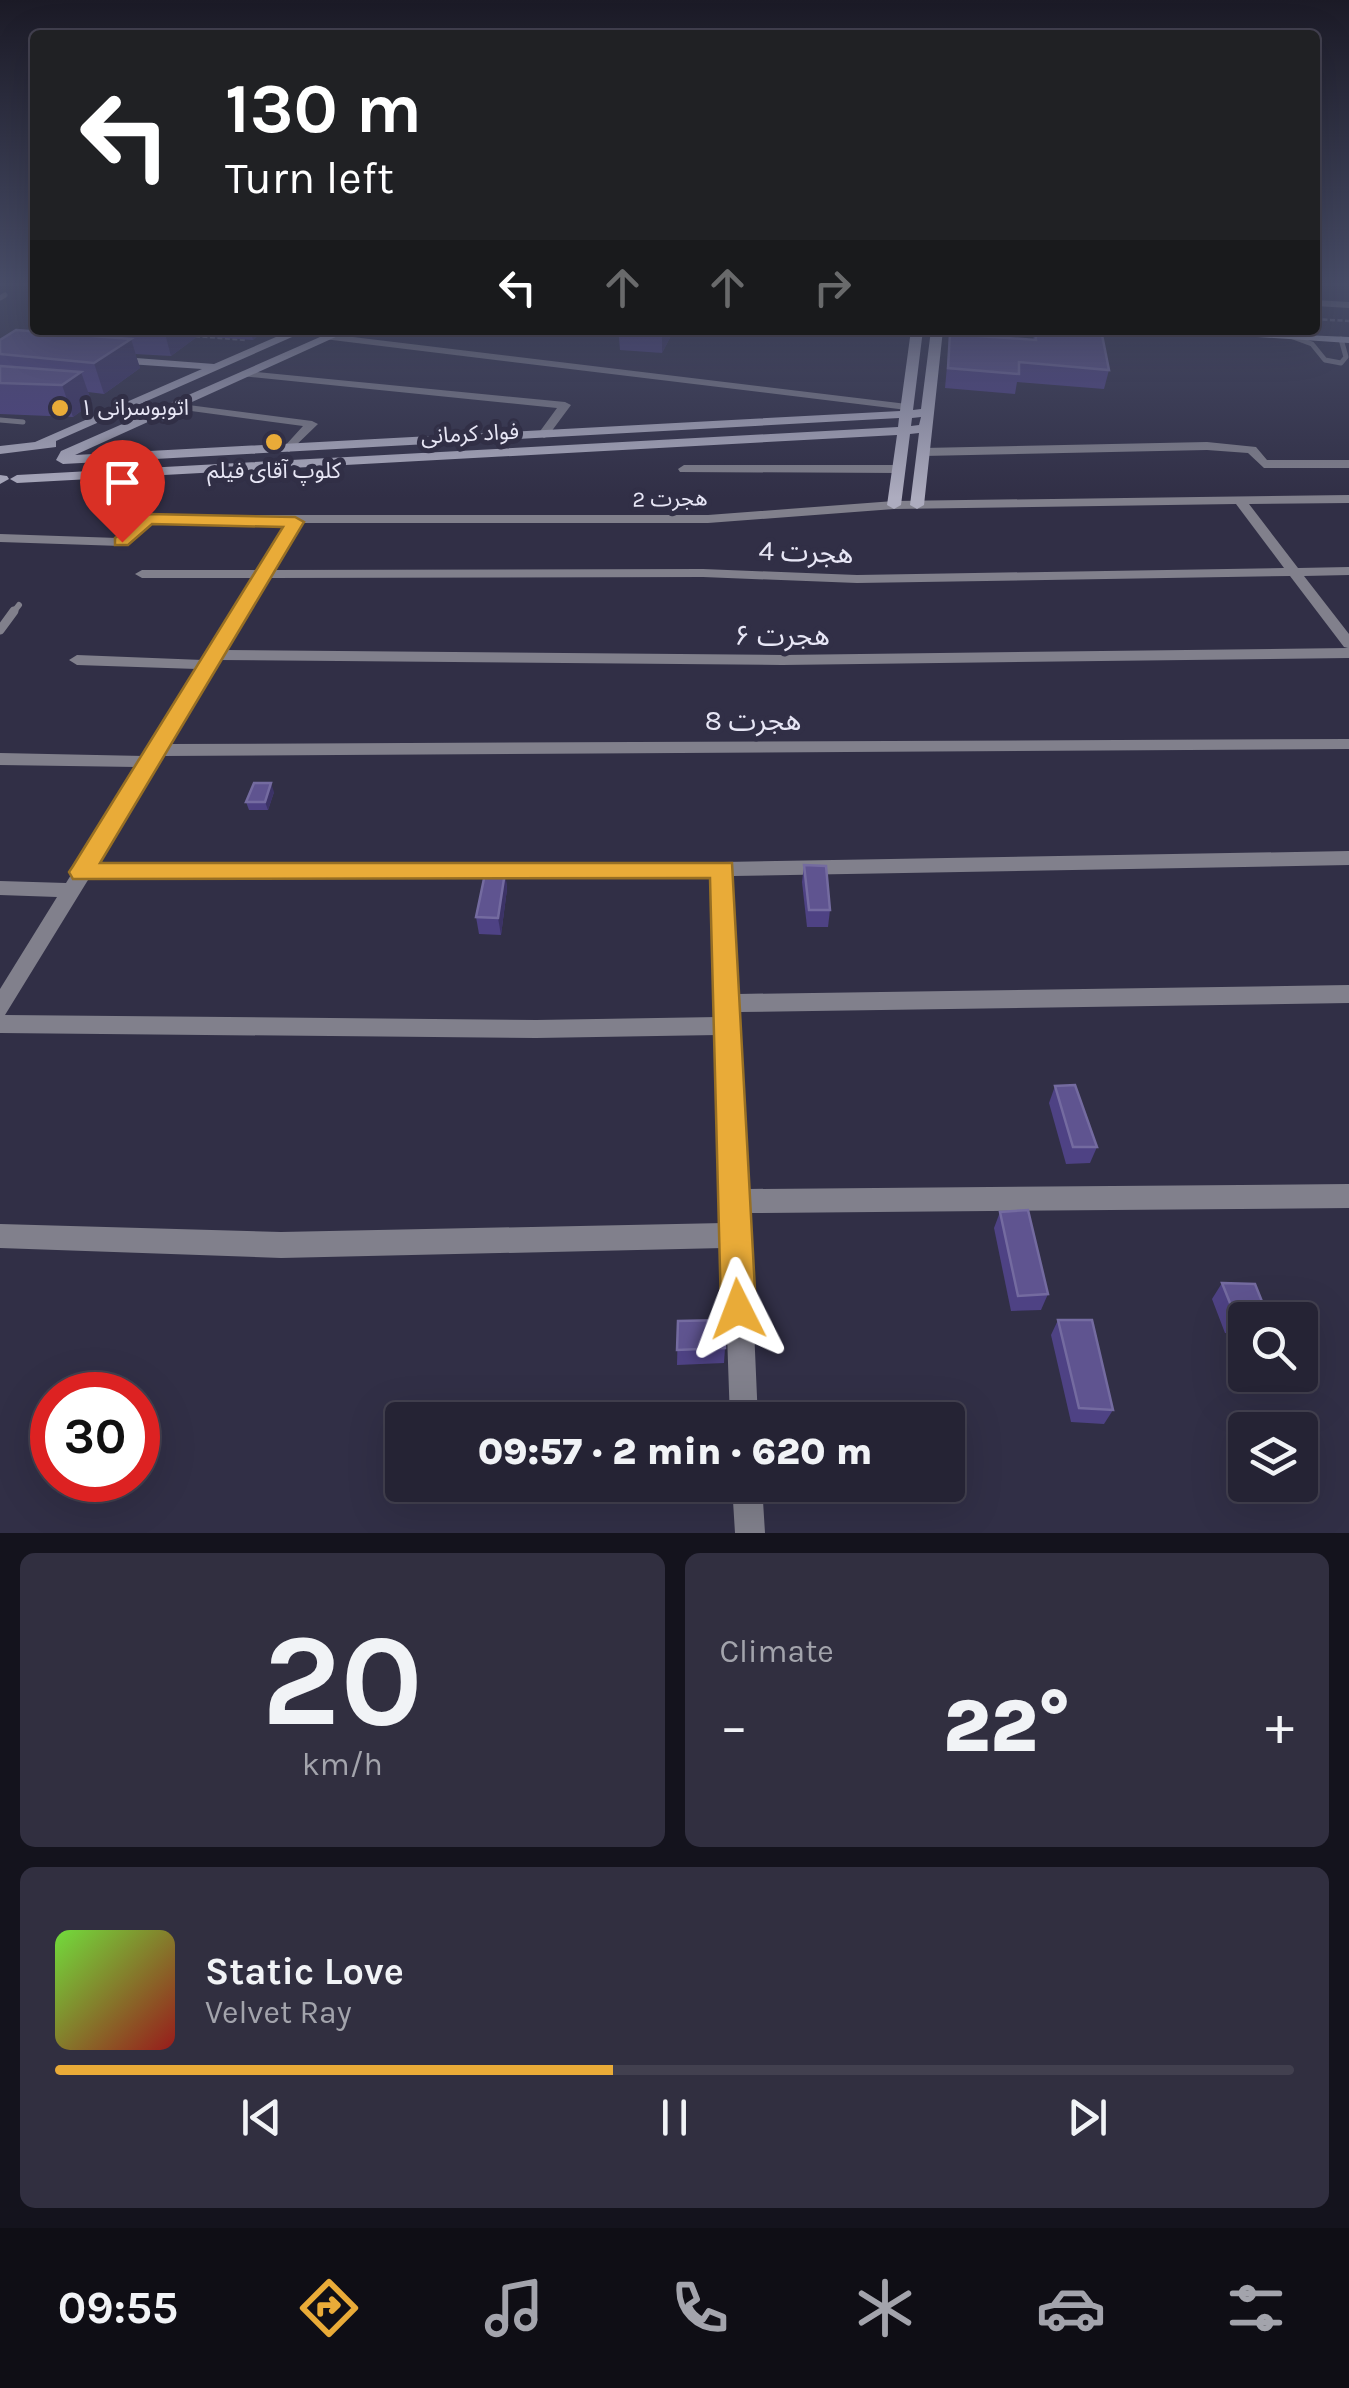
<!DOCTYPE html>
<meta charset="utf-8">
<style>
:root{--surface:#252334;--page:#312f40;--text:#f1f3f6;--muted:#a3a4ac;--line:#42404f;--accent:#e9ab38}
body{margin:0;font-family:Karla,"Noto Sans Arabic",sans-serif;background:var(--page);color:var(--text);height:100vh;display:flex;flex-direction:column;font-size:38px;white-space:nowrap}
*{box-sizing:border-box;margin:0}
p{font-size:32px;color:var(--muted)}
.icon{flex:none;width:55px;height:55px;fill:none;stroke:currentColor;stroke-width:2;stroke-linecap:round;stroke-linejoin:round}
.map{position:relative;height:1533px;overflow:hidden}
.details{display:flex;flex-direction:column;gap:20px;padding:20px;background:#14131d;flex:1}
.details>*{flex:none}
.top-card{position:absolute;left:30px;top:30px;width:1290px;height:305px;border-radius:10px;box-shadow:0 10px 40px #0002,0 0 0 2px var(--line);background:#202124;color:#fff;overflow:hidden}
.tools{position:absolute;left:1228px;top:1302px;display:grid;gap:20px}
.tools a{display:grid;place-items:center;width:90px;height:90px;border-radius:10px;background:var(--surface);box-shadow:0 10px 40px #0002,0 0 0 2px var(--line);font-size:50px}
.speed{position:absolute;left:30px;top:1372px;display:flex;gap:20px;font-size:50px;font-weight:700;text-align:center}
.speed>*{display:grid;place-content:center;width:130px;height:130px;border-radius:50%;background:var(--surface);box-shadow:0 10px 40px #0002,0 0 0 2px var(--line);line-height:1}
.speed .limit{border:15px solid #d22;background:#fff;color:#111}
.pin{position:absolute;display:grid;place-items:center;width:85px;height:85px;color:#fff;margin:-102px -42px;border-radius:50% 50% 50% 0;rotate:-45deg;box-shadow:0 0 10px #0007}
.pin .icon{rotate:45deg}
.me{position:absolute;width:110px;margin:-55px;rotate:357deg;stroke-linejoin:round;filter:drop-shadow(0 0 8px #0008)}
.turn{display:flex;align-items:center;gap:35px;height:210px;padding:0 30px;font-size:45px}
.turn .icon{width:130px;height:130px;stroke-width:2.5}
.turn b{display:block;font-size:70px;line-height:85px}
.lanes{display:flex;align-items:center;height:95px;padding:0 30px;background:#0003;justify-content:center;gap:50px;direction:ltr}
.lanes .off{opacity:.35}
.big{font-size:75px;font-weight:800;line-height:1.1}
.details .widget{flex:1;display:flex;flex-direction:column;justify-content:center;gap:15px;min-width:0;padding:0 35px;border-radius:15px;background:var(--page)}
.details .dial{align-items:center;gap:0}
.dial b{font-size:130px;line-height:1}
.song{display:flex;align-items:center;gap:30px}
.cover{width:120px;height:120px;border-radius:15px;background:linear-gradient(135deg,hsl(100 70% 55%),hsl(0 70% 35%))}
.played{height:10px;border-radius:5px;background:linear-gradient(90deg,var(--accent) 45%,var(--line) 45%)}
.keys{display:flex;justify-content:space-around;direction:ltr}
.heat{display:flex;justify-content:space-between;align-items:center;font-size:55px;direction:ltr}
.details .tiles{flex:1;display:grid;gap:20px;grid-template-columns:1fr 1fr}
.widget:last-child{grid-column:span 2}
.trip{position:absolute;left:385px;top:1402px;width:580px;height:100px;border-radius:10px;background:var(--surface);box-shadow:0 10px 40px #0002,0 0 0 2px var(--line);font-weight:800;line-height:100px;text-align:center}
.tabs{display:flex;height:160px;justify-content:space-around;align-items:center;background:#0f0e15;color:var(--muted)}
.tabs .icon{width:70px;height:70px}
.tabs .selected{color:var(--accent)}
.tabs b{font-size:45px;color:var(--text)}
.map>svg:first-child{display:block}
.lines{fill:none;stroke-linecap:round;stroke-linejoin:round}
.path{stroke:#6a687d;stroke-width:2.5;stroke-dasharray:5 2.5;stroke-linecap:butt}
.lane-far2{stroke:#81808c;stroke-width:5}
.lane-far1{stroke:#81808c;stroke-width:6}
.lane{stroke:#81808c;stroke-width:9}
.street{fill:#81808c;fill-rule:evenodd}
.secondary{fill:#adacbf;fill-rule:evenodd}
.wall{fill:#4e4284}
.shaded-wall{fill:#3c3366}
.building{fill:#5f5490;stroke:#746ba0;stroke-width:2.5}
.route{fill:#e9ab38;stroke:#976f24;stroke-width:2.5}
.poi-dot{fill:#e9ab38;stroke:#312f46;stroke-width:4}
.labels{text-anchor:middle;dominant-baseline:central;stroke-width:10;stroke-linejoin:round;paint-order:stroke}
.far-poi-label{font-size:22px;fill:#e7e6f5;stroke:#312f46;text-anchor:start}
.far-street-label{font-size:22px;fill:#e7e6f5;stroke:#312f46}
.street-label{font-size:28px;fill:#e7e6f5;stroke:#312f46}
</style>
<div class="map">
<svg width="1349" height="1533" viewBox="0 0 1349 1533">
<rect width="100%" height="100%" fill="#312f46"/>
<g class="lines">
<g class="path">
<path d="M1315,319L1349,321"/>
<path d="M195,336L246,340"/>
</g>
<g class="lane-far2">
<path d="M0,298L5,295"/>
<path d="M1293,337L1312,344L1325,360L1341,363L1346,357L1341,339"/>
<path d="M0,420L23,422"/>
</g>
<path class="lane-far1" d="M12,614L19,605"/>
<path class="lane" d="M0,630L14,611"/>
<g class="street">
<path d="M1315,300L1349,302V308L1315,306Z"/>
<path d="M328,334L907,404L913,407L907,410L324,339L323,337Z"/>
<path d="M245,371L565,402L571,405L548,436L544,438L538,434L557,408L241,376V372Z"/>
<path d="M173,403L312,421L318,424L289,452L283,448L303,426L169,408V404Z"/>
<path d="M1207,442L1256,447L1267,460H1349V468H1264L1248,453L1207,450L923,456L917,452L923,448Z"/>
<path d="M684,465H899L905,469L899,473L680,472L678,469Z"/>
<path d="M1349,495V503L1249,504L1298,568L1349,567V575L1304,576L1349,634V658L782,665L219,660L169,744L1349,739V749L162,756L96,866L723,862L1349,851V865L733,876L738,994L1349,985V1003L739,1012L748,1189L1349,1184V1208L749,1213L758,1420H730L724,1248L281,1258L0,1248V1224L281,1232L724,1223L720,1201L723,1195L718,1035L536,1038L0,1033V989L57,897L0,895V881L66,883L137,767L0,765V753L144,756L197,669L77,665L69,660L77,655L203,660L254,578H142L135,574L142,570H259L288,523H150L121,546L0,542V534L118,538L147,515H708L894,501ZM1236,504L1284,568L857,575L703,569L273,570L301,523H708L894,509ZM1290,576L1344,647L1348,648L782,655L225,650L268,578L703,577L857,583ZM714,876L718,1017L536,1020L5,1015L88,880Z"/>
<path d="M732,1485H762L765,1533H735Z"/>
</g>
<g class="secondary">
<path d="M292,330H308L56,441V447L0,454V446L35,442L202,369L114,363L110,362V356L214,364Z"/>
<path d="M336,330H351L75,455L900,411L911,330H923L913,410L921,409L931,330H943L924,505L917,509L910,505L919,433L910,434L901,505L894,509L887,505L897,435L17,483L10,479L17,475L898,427L899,418L63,464L56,460L61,451ZM921,417L919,425L911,426L912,418Z"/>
<path d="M1192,330L1349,337V343L1198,333Z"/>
<path d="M0,475L7,476L9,479L0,484Z"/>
</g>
</g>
<g class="wall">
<path d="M36,330H265L253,340L198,336L171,356L135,354L140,368L104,394L88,392L92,403L73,417L0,414V340L36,332Z"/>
<path d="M571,330H674L662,353L620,350L619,337L572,335Z"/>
<path d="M1035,330L1109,370L1104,389L1017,382L1015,394L945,388L950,334L1033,340Z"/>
<path d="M274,792L268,810H249L246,802Z"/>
<path d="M804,865L830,910L828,927H807L802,882Z"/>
<path d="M505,872L507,889L501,935L479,934L476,917Z"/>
<path d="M1055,1086L1097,1147L1090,1163L1066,1164L1049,1103Z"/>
<path d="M1000,1212L1048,1294L1041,1310L1011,1311L994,1228Z"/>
<path d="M1222,1283L1269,1319L1245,1320V1334L1225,1333L1212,1299Z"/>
<path d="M1058,1320L1113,1410L1104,1424L1071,1422L1051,1335Z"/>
<path d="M678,1321L725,1348L724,1363L677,1365Z"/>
<path d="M824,1485H851L849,1493L825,1489Z"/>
</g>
<g class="shaded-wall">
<path d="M96,330H116L119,341L103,351Z"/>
<path d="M164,330H196L198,336L171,356Z"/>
<path d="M250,330H265L253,340Z"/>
<path d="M662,330H674L662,353Z"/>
<path d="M131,339L140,368L104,394L94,363Z"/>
<path d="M81,372L92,403L73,417L62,385Z"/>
<path d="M271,783L274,792L268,810L265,802Z"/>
<path d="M505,872L507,889L501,935L498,918Z"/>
</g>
<g class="building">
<path d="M16,330L131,339L94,363L0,354V340Z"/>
<path d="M1035,330L1102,335L1109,370L1019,362V374L948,368L950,334L1036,340Z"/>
<path d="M0,366L81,372L62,385L0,383Z"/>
<path d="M254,783H271L265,802H246Z"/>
<path d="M804,865L826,866L830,910H809Z"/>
<path d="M486,869L505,872L498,918L476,917Z"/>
<path d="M1075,1085L1097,1147H1073L1055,1086Z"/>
<path d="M1028,1210L1048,1294L1018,1296L1000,1212Z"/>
<path d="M1222,1283L1255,1284L1269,1319L1236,1318Z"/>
<path d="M724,1320L725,1348L677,1350L678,1321Z"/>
<path d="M1058,1320H1092L1113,1410L1079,1408Z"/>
</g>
<linearGradient id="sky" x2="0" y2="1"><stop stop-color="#1b1a26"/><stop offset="0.57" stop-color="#484d68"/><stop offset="1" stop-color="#484d68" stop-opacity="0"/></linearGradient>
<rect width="1349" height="498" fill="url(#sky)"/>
<path class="route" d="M148,514L295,517L304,522L100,863H732L756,1309L751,1321L738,1327L726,1321L721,1309L710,878L73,879L69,872L73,866L283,527L152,524L128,545H115V538Z"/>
<g class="poi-dot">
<circle cx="60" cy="408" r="10"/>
<circle cx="274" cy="442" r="10"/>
</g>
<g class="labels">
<g class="far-poi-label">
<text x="80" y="408">اتوبوسرانی ۱</text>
<text x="274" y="471" text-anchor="middle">کلوپ آقای فیلم</text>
</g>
<g class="far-street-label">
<text transform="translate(470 434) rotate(-3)">فواد کرمانی</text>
<text transform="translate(670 499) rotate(-1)">هجرت 2</text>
</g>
<g class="street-label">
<text transform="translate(806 552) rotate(2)">هجرت 4</text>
<text x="782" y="635">هجرت ۶</text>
<text x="753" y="720">هجرت 8</text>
</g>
</g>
</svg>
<div class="tools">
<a><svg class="icon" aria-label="search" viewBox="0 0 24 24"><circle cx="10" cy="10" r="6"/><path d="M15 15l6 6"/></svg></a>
<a><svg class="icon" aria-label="layers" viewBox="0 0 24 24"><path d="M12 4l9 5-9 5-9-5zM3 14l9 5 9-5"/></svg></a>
</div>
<div class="speed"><div class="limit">30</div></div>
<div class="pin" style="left:122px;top:542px;background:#d93025"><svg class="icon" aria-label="arrive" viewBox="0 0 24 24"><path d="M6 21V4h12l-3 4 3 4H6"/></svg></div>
<svg class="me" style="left:738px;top:1309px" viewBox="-20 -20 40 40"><path d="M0-17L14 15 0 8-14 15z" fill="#e9ab38" stroke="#fff" stroke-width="4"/></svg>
<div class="trip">09:57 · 2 min · 620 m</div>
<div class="top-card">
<div class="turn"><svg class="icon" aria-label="left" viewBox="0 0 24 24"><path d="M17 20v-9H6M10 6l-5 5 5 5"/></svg><div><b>130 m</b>Turn left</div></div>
<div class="lanes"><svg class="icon" aria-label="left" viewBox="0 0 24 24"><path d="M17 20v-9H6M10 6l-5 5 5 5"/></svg><svg class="icon off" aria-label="ahead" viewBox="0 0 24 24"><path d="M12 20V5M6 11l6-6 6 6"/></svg><svg class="icon off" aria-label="ahead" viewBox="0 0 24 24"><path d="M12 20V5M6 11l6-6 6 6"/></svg><svg class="icon off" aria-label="right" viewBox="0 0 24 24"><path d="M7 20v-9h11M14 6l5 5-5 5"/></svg></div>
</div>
</div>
<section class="details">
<div class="tiles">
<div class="widget dial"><b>20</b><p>km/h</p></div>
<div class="widget"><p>Climate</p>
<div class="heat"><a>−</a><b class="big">22°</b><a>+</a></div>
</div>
<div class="widget">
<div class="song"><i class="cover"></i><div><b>Static Love</b><p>Velvet Ray</p></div></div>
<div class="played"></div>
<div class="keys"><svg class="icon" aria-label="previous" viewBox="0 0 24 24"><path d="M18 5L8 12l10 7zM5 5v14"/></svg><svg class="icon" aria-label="pause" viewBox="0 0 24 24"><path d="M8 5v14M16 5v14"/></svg><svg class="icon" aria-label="next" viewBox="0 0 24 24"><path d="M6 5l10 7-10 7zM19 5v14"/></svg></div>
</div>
</div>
</section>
<nav class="tabs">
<b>09:55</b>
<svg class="icon selected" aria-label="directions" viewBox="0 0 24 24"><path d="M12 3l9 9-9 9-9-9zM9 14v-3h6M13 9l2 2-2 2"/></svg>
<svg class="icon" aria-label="music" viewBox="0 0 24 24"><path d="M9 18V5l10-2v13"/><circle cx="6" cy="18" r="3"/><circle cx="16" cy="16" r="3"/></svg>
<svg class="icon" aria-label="phone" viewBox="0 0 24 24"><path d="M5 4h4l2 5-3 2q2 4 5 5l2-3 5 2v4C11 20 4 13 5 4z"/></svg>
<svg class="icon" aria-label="climate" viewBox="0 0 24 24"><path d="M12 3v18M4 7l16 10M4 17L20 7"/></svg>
<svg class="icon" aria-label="car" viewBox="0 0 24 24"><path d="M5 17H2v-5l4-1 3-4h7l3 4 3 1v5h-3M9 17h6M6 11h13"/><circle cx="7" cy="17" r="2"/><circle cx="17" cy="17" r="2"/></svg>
<svg class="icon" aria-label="filters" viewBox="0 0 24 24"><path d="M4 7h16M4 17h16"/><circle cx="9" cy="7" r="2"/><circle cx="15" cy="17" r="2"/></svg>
</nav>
